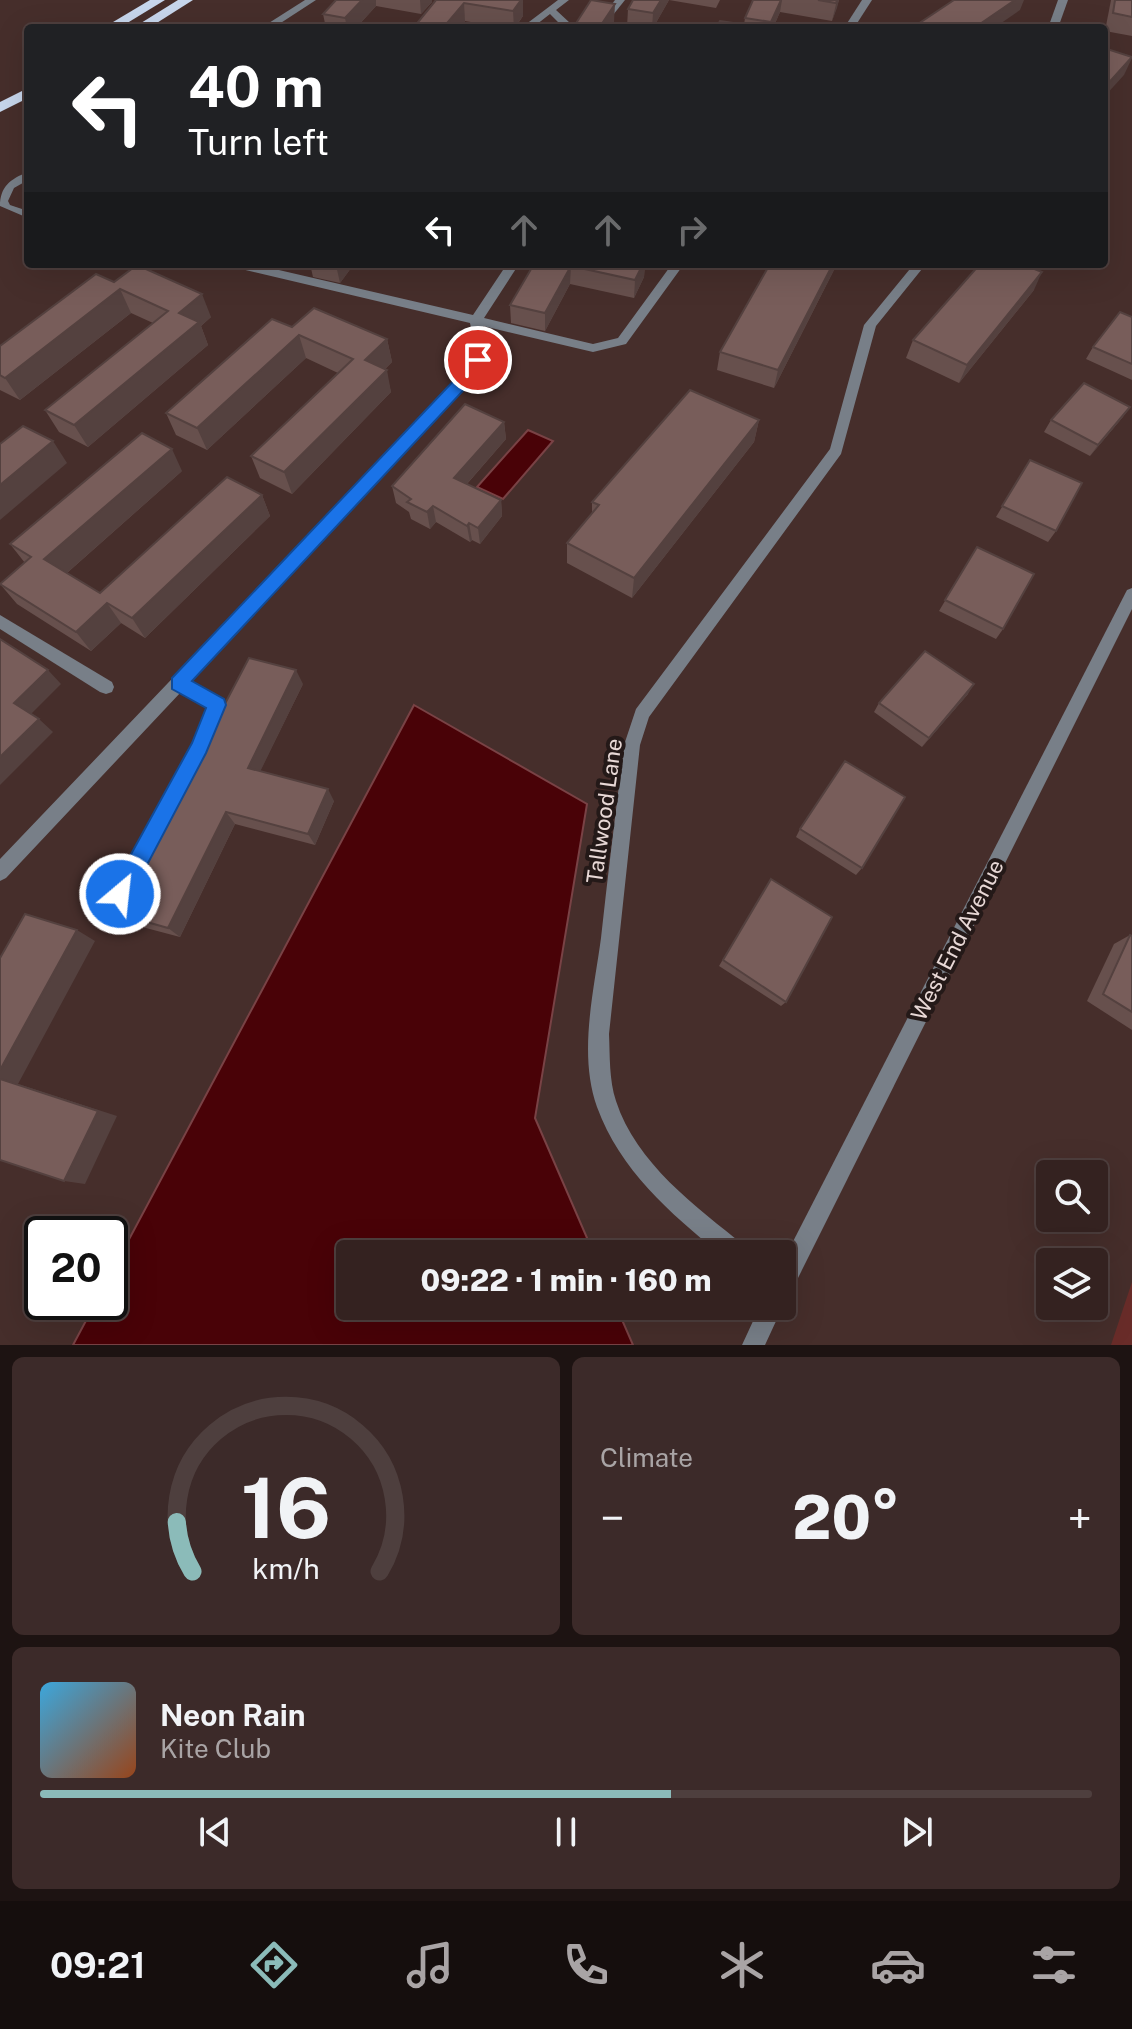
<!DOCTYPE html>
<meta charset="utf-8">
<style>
:root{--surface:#342220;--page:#3c2a29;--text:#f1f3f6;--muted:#a9a4a5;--line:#4e3f3e;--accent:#8bbbb9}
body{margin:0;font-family:"Public Sans",sans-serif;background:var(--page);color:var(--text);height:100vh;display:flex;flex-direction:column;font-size:30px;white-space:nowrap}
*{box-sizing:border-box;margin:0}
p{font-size:26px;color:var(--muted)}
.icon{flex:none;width:44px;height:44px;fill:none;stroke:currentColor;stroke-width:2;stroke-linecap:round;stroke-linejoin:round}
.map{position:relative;height:1345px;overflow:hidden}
.panel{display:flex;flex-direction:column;gap:12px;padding:12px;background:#1d1312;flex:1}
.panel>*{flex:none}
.banner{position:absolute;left:24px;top:24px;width:1084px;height:244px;border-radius:8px;box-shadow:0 8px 32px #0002,0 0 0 2px var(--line);background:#202124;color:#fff;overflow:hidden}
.controls{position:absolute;left:1036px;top:1160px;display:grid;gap:16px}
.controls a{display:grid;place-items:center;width:72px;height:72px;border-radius:8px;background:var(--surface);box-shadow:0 8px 32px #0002,0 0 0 2px var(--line);font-size:40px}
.speed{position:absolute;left:24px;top:1216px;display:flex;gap:16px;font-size:40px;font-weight:700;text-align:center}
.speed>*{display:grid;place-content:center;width:104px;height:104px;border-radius:50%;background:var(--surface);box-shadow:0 8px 32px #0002,0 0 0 2px var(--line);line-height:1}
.speed .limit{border:4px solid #111;border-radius:12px;background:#fff;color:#111}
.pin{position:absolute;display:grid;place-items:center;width:68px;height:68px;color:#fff;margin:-34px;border:4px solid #fff;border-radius:50%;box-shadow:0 2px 8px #0007}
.me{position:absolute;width:88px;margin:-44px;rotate:28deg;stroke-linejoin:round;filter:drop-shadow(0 0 6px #0008)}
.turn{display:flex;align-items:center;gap:28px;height:168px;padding:0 32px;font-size:36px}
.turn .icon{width:104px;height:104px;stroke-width:2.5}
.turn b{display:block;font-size:56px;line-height:68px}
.lanes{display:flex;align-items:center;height:76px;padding:0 32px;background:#0003;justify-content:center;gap:40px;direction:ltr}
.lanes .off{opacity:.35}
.big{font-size:60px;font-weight:800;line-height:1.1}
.panel .tile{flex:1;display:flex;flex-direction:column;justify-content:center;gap:12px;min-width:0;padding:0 28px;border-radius:12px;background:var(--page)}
.panel .dial{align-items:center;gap:0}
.dial svg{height:208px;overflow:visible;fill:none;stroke:var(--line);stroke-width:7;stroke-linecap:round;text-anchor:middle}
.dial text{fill:var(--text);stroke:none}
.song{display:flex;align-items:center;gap:24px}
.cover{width:96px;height:96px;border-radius:12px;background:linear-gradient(135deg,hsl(200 70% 55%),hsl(20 70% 35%))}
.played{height:8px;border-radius:4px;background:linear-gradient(90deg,var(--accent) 60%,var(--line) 60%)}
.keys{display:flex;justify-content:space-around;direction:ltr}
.heat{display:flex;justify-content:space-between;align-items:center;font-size:44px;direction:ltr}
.panel .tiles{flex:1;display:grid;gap:12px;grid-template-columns:1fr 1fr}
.tile:last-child{grid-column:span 2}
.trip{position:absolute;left:336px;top:1240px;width:460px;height:80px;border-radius:8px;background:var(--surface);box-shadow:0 8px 32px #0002,0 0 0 2px var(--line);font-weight:800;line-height:80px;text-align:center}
.menu{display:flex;height:128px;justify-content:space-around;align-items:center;background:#150e0d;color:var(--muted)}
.menu .icon{width:56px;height:56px}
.menu .current{color:var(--accent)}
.menu b{font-size:36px;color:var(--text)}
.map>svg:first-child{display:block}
.green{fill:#692c29}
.water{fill:#490207;stroke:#794245;stroke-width:2}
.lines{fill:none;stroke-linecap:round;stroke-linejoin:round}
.service{fill:#787f88;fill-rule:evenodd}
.minor{fill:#787f88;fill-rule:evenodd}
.trunk{fill:#c7d6ec;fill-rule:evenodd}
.wall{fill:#67504d}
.shaded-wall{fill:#54413f}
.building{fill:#785d5a;stroke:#54413f;stroke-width:2}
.route{fill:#1a73e8;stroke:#114b97;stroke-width:2}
.labels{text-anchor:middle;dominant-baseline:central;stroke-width:8;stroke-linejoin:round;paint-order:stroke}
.street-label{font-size:22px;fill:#e8d8d6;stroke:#241918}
</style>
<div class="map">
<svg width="1132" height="1345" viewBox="0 0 1132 1345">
<rect width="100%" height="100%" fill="#462e2b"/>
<path class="green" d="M1132,1282V1345H1111Z"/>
<g class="water">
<path d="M528,430L553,441L503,499L477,487Z"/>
<path d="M414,705L587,804L535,1118L594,1254H350V1306H616L633,1345H73L96,1302H110V1275Z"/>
</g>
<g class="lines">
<g class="service">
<path d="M305,0H316L273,28H261Z"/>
<path d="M558,0H569L556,10L570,23L568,28H558L560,24L550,14L532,28H521Z"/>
<path d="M615,0H625L613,15H607L605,13Z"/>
<path d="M862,0H872L854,28H844Z"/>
<path d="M28,172V180L14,188L8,201L10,205L28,211V218L0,206C0,187 10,179 28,172Z"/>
<path d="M231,264H253L473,315L507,264H519L484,318L593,344L618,338L672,264H684L626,344L593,352L483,326L487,347L474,379L191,681L223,700L225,705L206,752L126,900L120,903L114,900L111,894L193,744L208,708L181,692L6,878L0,881V859L463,374L475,347L470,323L237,268Z"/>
<path d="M0,615L112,682L114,687L112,692L106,694L100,692L0,629Z"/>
</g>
<g class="minor">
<path d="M1058,0H1068L1058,28H1048Z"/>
<path d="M914,264H926L876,326L841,454L649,717L640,745L609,1034C610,1056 609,1080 616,1101C636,1163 696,1207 745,1246L748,1254H720C670,1213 620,1170 597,1107C578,1054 594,991 601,938C608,874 616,809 624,745L636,709L830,449L864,325Z"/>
<path d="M1132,588V609L790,1294L782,1297V1263L1127,590Z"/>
<path d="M782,1303L783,1306L765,1345H742L760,1306H782Z"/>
</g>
<g class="trunk">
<path d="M150,0H165L119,28H103Z"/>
<path d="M178,0H193L152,26L141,23Z"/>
<path d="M28,88V98L0,112V102Z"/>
</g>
</g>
<g class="wall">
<path d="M336,0H432V2L421,14L376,6L356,28H326L323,14Z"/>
<path d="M436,0H523V16L515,28H506L465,21L460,28H414Z"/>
<path d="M633,0H720L716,8L669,0L653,28L627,27L628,9Z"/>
<path d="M753,0H839L832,21L780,12L773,28H716L744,25L745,18Z"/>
<path d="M1111,0H1132V36L1105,31Z"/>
<path d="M310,264H354L340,283L313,277Z"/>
<path d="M534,264H645L644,277L634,298L570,284L545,331L511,323L510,305Z"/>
<path d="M770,264H837L774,388L717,370L720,352Z"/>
<path d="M114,282L211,317L201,326L208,345L88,447L59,432L45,410L153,323L131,313L20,400L0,390V346Z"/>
<path d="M1034,290L959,383L906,358L913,340Z"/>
<path d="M1132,317V380L1086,359L1093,347Z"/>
<path d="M292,327L387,339L392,362L385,369L391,392L292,494L260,478L251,456L338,373L306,358L207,450L176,435L166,413Z"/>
<path d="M1130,407L1122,418L1090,456L1044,432L1051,420Z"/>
<path d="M759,420L754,442L632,598L567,563V543L592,513V502Z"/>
<path d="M504,422L506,439L467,484L501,500L502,516L480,544L472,540L470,542L436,522L430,529L411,519L409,512L396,503L392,486Z"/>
<path d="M1030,460L1056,531L1048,542L996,517Z"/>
<path d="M182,471L67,573L100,593L262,495L270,516L145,638L121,623L91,651L17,604L0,584L25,563L10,544Z"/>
<path d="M977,547L1003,629L996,639L939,611Z"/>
<path d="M303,684L260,771L334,801L315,845L235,824L180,937L127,923L115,913Z"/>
<path d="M968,694L922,747L874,712L879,703Z"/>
<path d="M800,829L862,868L856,875L796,837Z"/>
<path d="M771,879L786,1002L781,1006L719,966Z"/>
<path d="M1130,935L1132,936V1030L1087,1001L1114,944Z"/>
</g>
<g class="shaded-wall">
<path d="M362,0H376V6L356,28H347L345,18Z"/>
<path d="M420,0H432V2L421,14Z"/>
<path d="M521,0H523V16L514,28L513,11Z"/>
<path d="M661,0H669L653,28H652L653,13Z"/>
<path d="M781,0H782L780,12L773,28H770L771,22Z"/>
<path d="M837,0H839L837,8L832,21Z"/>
<path d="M1015,0H1024L1020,10L994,28H974Z"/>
<path d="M464,3L465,21L460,28H443Z"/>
<path d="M615,4L614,22L610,28H599Z"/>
<path d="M1132,58L1124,75L1104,97V88Z"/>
<path d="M336,264H354L340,283L336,265Z"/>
<path d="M643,264H645L644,277L634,298L635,280Z"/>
<path d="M833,264H837L774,388L778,370Z"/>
<path d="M571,266L570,284L545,331V313Z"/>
<path d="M1042,272L1034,290L959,383L967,365Z"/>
<path d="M120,289L131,313L20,400L5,378Z"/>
<path d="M202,294L211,317L201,326L208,345L88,447L74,425L179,313Z"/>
<path d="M299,335L306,358L207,450L197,428Z"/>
<path d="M387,339L392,362L370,383L365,360Z"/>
<path d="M387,370L391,392L292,494L284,472Z"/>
<path d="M1130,407L1122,418L1090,456L1098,445Z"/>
<path d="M759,420L754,442L632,598L634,578Z"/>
<path d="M504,422L506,439L457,495L454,478Z"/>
<path d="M53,441L67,463L0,520V485Z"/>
<path d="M172,449L182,471L60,579L44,559Z"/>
<path d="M262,495L270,516L145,638L132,618Z"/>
<path d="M501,500L502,516L480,544L478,528Z"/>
<path d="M433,506L436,522L430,529L427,512Z"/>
<path d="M469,523L472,540L470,542L467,526Z"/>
<path d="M107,603L121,623L91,651L76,632Z"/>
<path d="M48,670L61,684L28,717L14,703Z"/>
<path d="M296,670L303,684L256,780L248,768Z"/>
<path d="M974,684L968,694L922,747L929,738Z"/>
<path d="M39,719L53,732L0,785V757Z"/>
<path d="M328,789L334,801L315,845L308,834Z"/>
<path d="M226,812L235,824L180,937L168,928Z"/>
<path d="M77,930L95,941L18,1084L117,1116L85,1184L64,1181L0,1079V1070Z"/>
</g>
<g class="building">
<path d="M336,0H362L345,18L323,14Z"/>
<path d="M436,0H521L513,11L464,3L443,28L414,27Z"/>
<path d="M591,0L615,4L599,28H573Z"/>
<path d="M633,0H661L653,13L628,9Z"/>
<path d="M753,0H781L771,22L745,18Z"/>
<path d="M818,0H837L836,3Z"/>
<path d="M954,0H1015L974,28H912Z"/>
<path d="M1115,0H1132V17L1113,13Z"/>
<path d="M720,21L747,25L746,28H716Z"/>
<path d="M1104,48L1132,57L1104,88Z"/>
<path d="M534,264H643L635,280L571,266L545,313L510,305Z"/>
<path d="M770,264H833L778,370L720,352Z"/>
<path d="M980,264H1022L1042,272L967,365L913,340Z"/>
<path d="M137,265L202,294L179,313L199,322L74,425L45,410L168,311L120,289L5,378L0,375V346L96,274L114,282Z"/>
<path d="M314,308L387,339L365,360L387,370L284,472L251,456L353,359L299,335L197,428L166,413L272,319L292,327Z"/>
<path d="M1120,312L1132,317V364L1093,347Z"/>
<path d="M1084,383L1130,407L1098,445L1051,420Z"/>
<path d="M690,390L759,420L634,578L567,543L599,505L592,502Z"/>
<path d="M465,404L504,422L454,478L501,500L478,528L469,523L467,526L433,506L427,512L407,502L411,499L392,486Z"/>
<path d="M23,426L53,441L0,485V444Z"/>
<path d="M142,433L172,449L44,559L100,593L227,477L262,495L132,618L107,603L76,632L0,584L31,557L10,544Z"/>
<path d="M1030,460L1082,483L1056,531L1002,506Z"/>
<path d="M977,547L1034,574L1003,629L945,600Z"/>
<path d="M0,639L48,670L14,703L39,719L0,757Z"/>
<path d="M925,651L974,684L929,738L879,703Z"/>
<path d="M249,658L296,670L248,768L328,789L308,834L226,812L168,928L115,913Z"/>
<path d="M845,761L905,797L862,868L800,829Z"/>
<path d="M771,879L832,917L786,1002L723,960Z"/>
<path d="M25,914L77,930L0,1070V958Z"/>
<path d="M1130,935L1132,936V1012L1103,994Z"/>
<path d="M0,1079L98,1111L64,1181L0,1160Z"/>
</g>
<path class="route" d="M478,355L486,360L474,379L192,681L224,699L226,705L206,753L128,901L120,904L113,901L110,894L113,887L192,743L206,708L172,689V678Z"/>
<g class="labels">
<g class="street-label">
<text transform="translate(604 811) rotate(-82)">Tallwood Lane</text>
<text transform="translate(957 940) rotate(-63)">West End Avenue</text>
</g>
</g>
</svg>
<div class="controls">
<a><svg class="icon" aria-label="search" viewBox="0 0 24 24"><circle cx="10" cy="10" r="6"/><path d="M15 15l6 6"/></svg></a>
<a><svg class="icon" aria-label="layers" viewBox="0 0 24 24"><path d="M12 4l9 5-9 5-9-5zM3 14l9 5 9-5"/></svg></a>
</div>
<div class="speed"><div class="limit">20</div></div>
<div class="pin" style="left:478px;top:360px;background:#d93025"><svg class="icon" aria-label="arrive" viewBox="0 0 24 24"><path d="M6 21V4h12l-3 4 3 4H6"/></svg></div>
<svg class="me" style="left:120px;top:894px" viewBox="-20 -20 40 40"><circle r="17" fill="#1a73e8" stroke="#fff" stroke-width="3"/><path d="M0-11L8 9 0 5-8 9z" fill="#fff"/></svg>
<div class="trip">09:22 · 1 min · 160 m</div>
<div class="banner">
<div class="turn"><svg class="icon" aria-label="left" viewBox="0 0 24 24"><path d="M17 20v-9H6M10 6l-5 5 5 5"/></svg><div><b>40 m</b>Turn left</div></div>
<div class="lanes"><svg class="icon" aria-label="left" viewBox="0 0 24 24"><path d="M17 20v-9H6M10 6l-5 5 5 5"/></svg><svg class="icon off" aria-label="ahead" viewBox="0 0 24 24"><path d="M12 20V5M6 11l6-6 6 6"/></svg><svg class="icon off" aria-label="ahead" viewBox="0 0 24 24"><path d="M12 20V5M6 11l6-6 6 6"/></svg><svg class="icon off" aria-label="right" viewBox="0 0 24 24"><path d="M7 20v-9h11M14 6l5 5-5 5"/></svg></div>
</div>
</div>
<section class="panel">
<div class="tiles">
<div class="tile dial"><svg viewBox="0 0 100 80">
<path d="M14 69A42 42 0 1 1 86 69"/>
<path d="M14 69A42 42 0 0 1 8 50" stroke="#8bbbb9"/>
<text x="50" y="56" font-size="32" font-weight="700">16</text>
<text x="50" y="72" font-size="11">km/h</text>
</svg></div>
<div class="tile"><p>Climate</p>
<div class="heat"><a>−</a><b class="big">20°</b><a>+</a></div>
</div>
<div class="tile">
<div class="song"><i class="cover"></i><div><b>Neon Rain</b><p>Kite Club</p></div></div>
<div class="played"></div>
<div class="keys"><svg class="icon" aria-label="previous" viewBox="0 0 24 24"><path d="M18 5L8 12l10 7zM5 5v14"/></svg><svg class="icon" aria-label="pause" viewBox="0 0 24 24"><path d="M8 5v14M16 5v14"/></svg><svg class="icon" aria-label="next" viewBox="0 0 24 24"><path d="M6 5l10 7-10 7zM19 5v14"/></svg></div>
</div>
</div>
</section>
<nav class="menu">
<b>09:21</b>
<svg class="icon current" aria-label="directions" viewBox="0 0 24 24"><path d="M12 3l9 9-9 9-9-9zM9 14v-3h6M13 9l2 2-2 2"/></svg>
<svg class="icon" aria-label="music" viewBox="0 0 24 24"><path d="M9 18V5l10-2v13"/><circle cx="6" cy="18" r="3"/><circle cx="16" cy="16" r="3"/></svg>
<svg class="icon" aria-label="phone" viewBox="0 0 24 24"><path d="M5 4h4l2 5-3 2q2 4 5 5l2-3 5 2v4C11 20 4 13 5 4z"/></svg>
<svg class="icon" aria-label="climate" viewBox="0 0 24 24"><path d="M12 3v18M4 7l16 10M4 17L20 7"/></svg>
<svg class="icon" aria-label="car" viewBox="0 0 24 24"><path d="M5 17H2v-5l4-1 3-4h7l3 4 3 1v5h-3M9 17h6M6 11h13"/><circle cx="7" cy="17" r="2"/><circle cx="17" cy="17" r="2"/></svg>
<svg class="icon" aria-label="filters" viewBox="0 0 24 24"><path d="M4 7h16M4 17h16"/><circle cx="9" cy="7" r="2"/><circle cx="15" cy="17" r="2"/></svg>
</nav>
